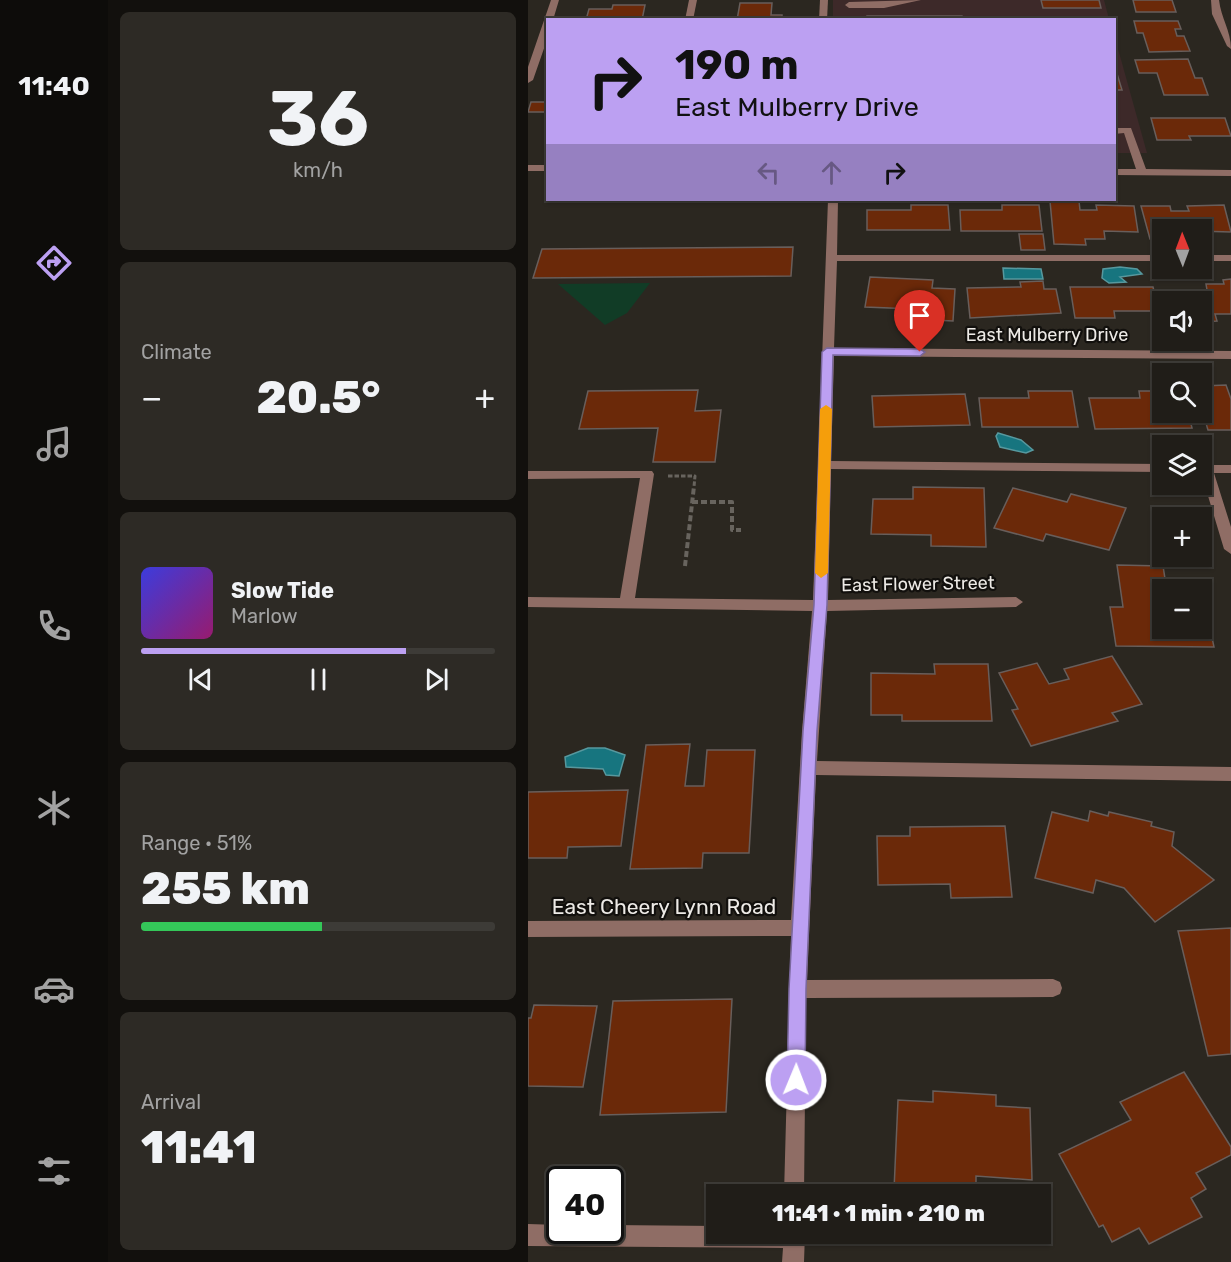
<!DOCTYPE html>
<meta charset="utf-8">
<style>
:root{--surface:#201d18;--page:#2d2a25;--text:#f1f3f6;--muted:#a2a2a2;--line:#3d3b37;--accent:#bca0f2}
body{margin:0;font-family:Rubik,sans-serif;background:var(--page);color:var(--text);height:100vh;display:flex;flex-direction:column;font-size:22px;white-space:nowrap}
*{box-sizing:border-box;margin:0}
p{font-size:20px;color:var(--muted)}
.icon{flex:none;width:33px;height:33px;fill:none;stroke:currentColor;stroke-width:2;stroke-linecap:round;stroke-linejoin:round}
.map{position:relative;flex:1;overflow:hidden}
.panel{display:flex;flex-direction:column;gap:12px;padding:12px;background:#12100d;width:420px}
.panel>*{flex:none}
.hud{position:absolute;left:18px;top:18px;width:570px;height:183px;border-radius:0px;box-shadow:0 2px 4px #0004,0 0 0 2px var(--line);background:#bca0f2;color:#111;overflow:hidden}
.needle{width:39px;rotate:359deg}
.controls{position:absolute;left:624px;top:219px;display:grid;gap:12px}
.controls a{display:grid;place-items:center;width:60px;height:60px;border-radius:0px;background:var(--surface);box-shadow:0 2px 4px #0004,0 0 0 2px var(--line);font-size:30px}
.speed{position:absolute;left:18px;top:1166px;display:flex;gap:12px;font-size:30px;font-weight:700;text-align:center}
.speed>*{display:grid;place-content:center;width:78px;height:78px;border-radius:50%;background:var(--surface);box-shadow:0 2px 4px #0004,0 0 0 2px var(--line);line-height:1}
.speed .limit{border:3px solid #111;border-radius:9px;background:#fff;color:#111}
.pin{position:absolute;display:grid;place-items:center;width:51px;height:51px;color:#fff;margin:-62px -26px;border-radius:50% 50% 50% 0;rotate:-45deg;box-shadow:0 0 6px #0007}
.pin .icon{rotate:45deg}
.me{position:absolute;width:66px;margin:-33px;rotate:1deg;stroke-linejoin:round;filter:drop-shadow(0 0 4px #0008)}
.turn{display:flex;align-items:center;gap:21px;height:126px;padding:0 30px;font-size:27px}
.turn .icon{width:78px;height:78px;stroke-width:2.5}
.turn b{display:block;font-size:42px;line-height:51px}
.lanes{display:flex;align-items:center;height:57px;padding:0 30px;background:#0003;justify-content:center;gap:30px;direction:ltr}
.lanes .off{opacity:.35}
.big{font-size:45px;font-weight:800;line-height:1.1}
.panel .tile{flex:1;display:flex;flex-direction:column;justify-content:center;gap:9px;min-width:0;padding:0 21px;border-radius:9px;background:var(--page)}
.panel .dial{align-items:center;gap:0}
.dial b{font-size:78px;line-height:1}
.song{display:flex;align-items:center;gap:18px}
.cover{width:72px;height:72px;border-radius:9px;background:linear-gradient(135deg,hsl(240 70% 55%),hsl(320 70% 35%))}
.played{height:6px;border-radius:3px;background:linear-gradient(90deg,var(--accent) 75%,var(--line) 75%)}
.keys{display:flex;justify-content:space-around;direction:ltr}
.heat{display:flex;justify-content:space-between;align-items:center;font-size:33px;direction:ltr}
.charge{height:9px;border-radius:4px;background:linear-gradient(90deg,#34c759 51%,var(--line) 0)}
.trip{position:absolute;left:178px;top:1184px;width:345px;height:60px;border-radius:0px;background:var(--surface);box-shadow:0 2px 4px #0004,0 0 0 2px var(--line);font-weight:800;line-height:60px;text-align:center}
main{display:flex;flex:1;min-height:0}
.dock{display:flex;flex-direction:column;width:108px;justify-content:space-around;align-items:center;background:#0d0c0a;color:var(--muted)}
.dock .icon{width:42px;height:42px}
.dock .on{color:var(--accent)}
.dock b{font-size:27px;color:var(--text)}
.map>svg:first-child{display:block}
.education{fill:#3d2929}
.green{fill:#113c26}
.water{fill:#17757f;stroke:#57989e;stroke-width:1.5}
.building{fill:#6b2909;stroke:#685e5b;stroke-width:1.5}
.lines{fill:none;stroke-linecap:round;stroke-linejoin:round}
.path-far1{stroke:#68645e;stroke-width:3;stroke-dasharray:4.5 2;stroke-linecap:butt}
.path{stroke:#68645e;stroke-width:4;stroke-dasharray:6 3;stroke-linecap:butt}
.minor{fill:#8f6d65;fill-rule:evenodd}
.route{fill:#bca0f2;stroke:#7a689d;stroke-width:1.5}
.slow{fill:#f59e0b}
.labels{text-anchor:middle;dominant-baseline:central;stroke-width:4.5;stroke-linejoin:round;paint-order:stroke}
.street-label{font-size:18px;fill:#edeae6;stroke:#12100d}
.near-street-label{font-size:21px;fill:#edeae6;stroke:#12100d}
</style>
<main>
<nav class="dock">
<b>11:40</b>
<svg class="icon on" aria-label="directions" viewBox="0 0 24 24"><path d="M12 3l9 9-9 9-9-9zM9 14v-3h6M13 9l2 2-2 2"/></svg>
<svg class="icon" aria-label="music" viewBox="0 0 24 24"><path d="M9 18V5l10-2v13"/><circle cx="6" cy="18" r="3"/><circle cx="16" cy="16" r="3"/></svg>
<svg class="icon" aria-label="phone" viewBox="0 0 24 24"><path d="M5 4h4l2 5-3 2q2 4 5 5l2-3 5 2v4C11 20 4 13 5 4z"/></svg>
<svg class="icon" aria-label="climate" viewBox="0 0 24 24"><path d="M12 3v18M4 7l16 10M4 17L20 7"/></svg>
<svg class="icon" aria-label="car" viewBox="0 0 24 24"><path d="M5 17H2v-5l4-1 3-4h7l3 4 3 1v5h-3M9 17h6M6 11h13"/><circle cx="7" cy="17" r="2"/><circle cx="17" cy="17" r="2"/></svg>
<svg class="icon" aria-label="filters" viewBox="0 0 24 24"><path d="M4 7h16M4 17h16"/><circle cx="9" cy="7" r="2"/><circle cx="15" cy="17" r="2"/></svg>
</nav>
<section class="panel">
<div class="tile dial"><b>36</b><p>km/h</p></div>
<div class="tile"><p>Climate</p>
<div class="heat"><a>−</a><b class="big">20.5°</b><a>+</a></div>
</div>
<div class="tile">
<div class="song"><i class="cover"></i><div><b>Slow Tide</b><p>Marlow</p></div></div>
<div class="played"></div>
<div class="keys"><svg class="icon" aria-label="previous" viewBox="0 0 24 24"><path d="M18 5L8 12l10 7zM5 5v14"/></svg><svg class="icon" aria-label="pause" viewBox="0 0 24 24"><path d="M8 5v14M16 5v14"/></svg><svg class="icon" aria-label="next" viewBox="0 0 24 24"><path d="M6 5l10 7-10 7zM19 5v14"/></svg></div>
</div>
<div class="tile"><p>Range · 51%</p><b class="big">255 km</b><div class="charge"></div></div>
<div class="tile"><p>Arrival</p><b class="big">11:41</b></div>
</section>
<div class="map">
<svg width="703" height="1262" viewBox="0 0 703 1262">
<rect width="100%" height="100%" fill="#2b2720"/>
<g class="education">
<path d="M305,0H576L581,19L305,20Z"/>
<path d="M587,38L619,153H587Z"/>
</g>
<path class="green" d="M122,283L99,313L77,325L30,284Z"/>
<g class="water">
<path d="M592,267L609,269L614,274L592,277L598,282L581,283L574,278L575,269Z"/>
<path d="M475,268L513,269L515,279H476Z"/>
<path d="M470,433L493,440L505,450L498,453L472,447L468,436Z"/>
<path d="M60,748H77L97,755L91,776L78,775L75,769L38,767L37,757Z"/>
</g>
<g class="building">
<path d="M513,0H571L573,8H515Z"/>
<path d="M605,0H644L648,12H608Z"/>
<path d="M212,3H244L243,15H254V20H209Z"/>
<path d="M85,5H117L114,20H58L61,9H84Z"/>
<path d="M339,16H434L435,20H339Z"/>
<path d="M606,21H650L653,29H647L649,36H656L662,51L621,52L615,33H609Z"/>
<path d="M660,59L667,78H674L680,95H636L629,73H611L607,60Z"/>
<path d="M586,64L594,90H586Z"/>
<path d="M3,102H20L17,112H0Z"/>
<path d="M623,118H697L703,136H661L663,140H629Z"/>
<path d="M522,201H551L552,210H569L568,205L606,206L610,232L576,231L577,239H557L558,245L526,244Z"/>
<path d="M383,205H420L422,230H339V210H383Z"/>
<path d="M474,205H511L514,231H433L432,210H474Z"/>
<path d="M696,205L703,232L634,230V239H622L613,206H642L643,211H661L659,206Z"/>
<path d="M491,234H515L517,250H493Z"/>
<path d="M265,247L263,276L5,278L14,249Z"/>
<path d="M342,277L405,280L404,288L427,289L425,321L385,319L386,309L337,307Z"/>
<path d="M703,279V314H687L689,321L674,322V302H644L640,290H679L678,284H696L695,280Z"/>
<path d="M515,281L516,289H528L533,313L442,318L439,288L493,287L492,282Z"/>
<path d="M542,287H625L631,311H586L587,318H547Z"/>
<path d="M698,385L703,399V430H680L674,410V386Z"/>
<path d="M170,390L167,411L193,410L187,462H125L130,428L51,429L60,391Z"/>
<path d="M500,391H544L550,427H454L451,398H501Z"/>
<path d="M611,391H634V412H660L664,428L567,429L561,398H612Z"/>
<path d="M437,394L442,425L346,427L344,396Z"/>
<path d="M385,487L456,488L458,547L403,546V535L343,534L345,499H385Z"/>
<path d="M485,488L539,502L543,494L598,508L581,550L518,534L515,541L466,528Z"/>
<path d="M589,565L635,566L638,585H646L647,590H634V628H674V604H677L686,647L588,646L582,607H595Z"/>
<path d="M584,656L614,704L584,713L590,721L503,746L484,710L490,709L471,673L509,663L521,684L541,679L536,669Z"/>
<path d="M406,664H460L464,721H374V715H343V673L407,674Z"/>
<path d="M162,744L157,786H176L179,750H227L221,853H175L174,868L102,869L118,745Z"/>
<path d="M100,790L93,846L40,847L39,858H0V792Z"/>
<path d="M562,811L580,816L581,812L624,822L623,826L646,832L644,846L686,880L627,922L596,888L568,880L565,893L507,878L524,812L560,821Z"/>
<path d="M477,826L484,897L423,898L422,884L350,885L349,836H382V827Z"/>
<path d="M703,928V1054L680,1056L650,931Z"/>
<path d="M204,999L198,1112L72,1115L85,1001Z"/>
<path d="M6,1005L69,1006L55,1087L0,1086V1018H3Z"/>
<path d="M656,1072L703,1147V1155L668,1173L678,1189L663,1198L674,1217L621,1244L611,1228L584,1242L575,1225L571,1227L531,1154L603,1120L592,1102Z"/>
<path d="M405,1091L468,1095V1106L502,1108L504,1180L448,1176V1194L366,1190L370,1100L405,1102Z"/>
</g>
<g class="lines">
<path class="path-far1" d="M140,476H167L166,487"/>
<g class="path">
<path d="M164,502H204V530H213"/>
<path d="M157,566L166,486"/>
</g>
<g class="minor">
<path d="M23,0H31L25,20H20V37L5,80L0,83V67Z"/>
<path d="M161,0H169L165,20H157Z"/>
<path d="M292,0H300L299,20H291Z"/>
<path d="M393,0L356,8H321L317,5L321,2Z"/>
<path d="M683,0H691C693,18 703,31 703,49L699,46L684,14Z"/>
<path d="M586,128H603L618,169L703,170V176L586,175V169H608L596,133L586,134Z"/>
<rect x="0" y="165" width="20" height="6"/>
<path d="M300,200H310L309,255H634V261H309L306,348L703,351V359L306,356L303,461L634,464V472L303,469L300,600L488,597L495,602L488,607L299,611L289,761L703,767V781L288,775L279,980L525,979L532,982L534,988L532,994L525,997L278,998L276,1194H256L263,936L0,937V921L263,920L274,731L284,611L0,607V597L92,598L112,478L0,479V471H124L126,474L107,598L285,600Z"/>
<rect x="674" y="255" width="29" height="6"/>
<path d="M674,465H703V473H686L703,527V554L696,549L674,476Z"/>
<path d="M0,1224L32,1225V1230H82V1225L189,1226V1233H277L276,1262H254L255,1248L0,1246Z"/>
</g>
</g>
<path class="route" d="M299,348L392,349L397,352L392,356L305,355L299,605L289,731L278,989L277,1080L274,1086L268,1089L262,1086L259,1080L261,989L275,731L286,605L294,352Z"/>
<path class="slow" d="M298,405L304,409L300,573L293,578L287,573L292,409Z"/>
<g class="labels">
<g class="street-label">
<text x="519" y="335">East Mulberry Drive</text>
<text transform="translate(390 584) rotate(-1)">East Flower Street</text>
</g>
<g class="near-street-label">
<text x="136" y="906">East Cheery Lynn Road</text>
</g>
</g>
</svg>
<div class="controls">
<a><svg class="needle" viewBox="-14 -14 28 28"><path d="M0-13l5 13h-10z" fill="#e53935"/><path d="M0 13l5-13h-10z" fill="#a2a2a2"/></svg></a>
<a><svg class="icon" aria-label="sound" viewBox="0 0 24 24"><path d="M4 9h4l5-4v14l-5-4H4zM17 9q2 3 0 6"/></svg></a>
<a><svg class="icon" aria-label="search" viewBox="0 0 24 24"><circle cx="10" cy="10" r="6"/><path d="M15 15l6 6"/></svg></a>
<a><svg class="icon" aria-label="layers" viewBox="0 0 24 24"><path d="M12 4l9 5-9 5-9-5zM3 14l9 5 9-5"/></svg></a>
<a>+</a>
<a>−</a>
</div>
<div class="speed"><div class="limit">40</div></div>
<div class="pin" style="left:392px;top:352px;background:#d93025"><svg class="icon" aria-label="arrive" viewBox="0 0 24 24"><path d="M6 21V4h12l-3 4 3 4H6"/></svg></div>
<svg class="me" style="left:268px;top:1080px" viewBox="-20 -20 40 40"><circle r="17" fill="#bca0f2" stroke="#fff" stroke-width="3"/><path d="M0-11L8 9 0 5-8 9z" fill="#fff"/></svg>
<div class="trip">11:41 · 1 min · 210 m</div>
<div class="hud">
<div class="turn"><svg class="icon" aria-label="right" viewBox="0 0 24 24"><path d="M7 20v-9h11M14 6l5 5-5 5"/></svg><div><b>190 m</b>East Mulberry Drive</div></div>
<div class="lanes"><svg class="icon off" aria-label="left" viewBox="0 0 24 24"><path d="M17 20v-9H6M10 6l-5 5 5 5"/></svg><svg class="icon off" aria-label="ahead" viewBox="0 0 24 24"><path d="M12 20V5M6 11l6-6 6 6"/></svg><svg class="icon" aria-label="right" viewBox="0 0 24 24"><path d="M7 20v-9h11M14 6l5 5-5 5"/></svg></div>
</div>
</div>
</main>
